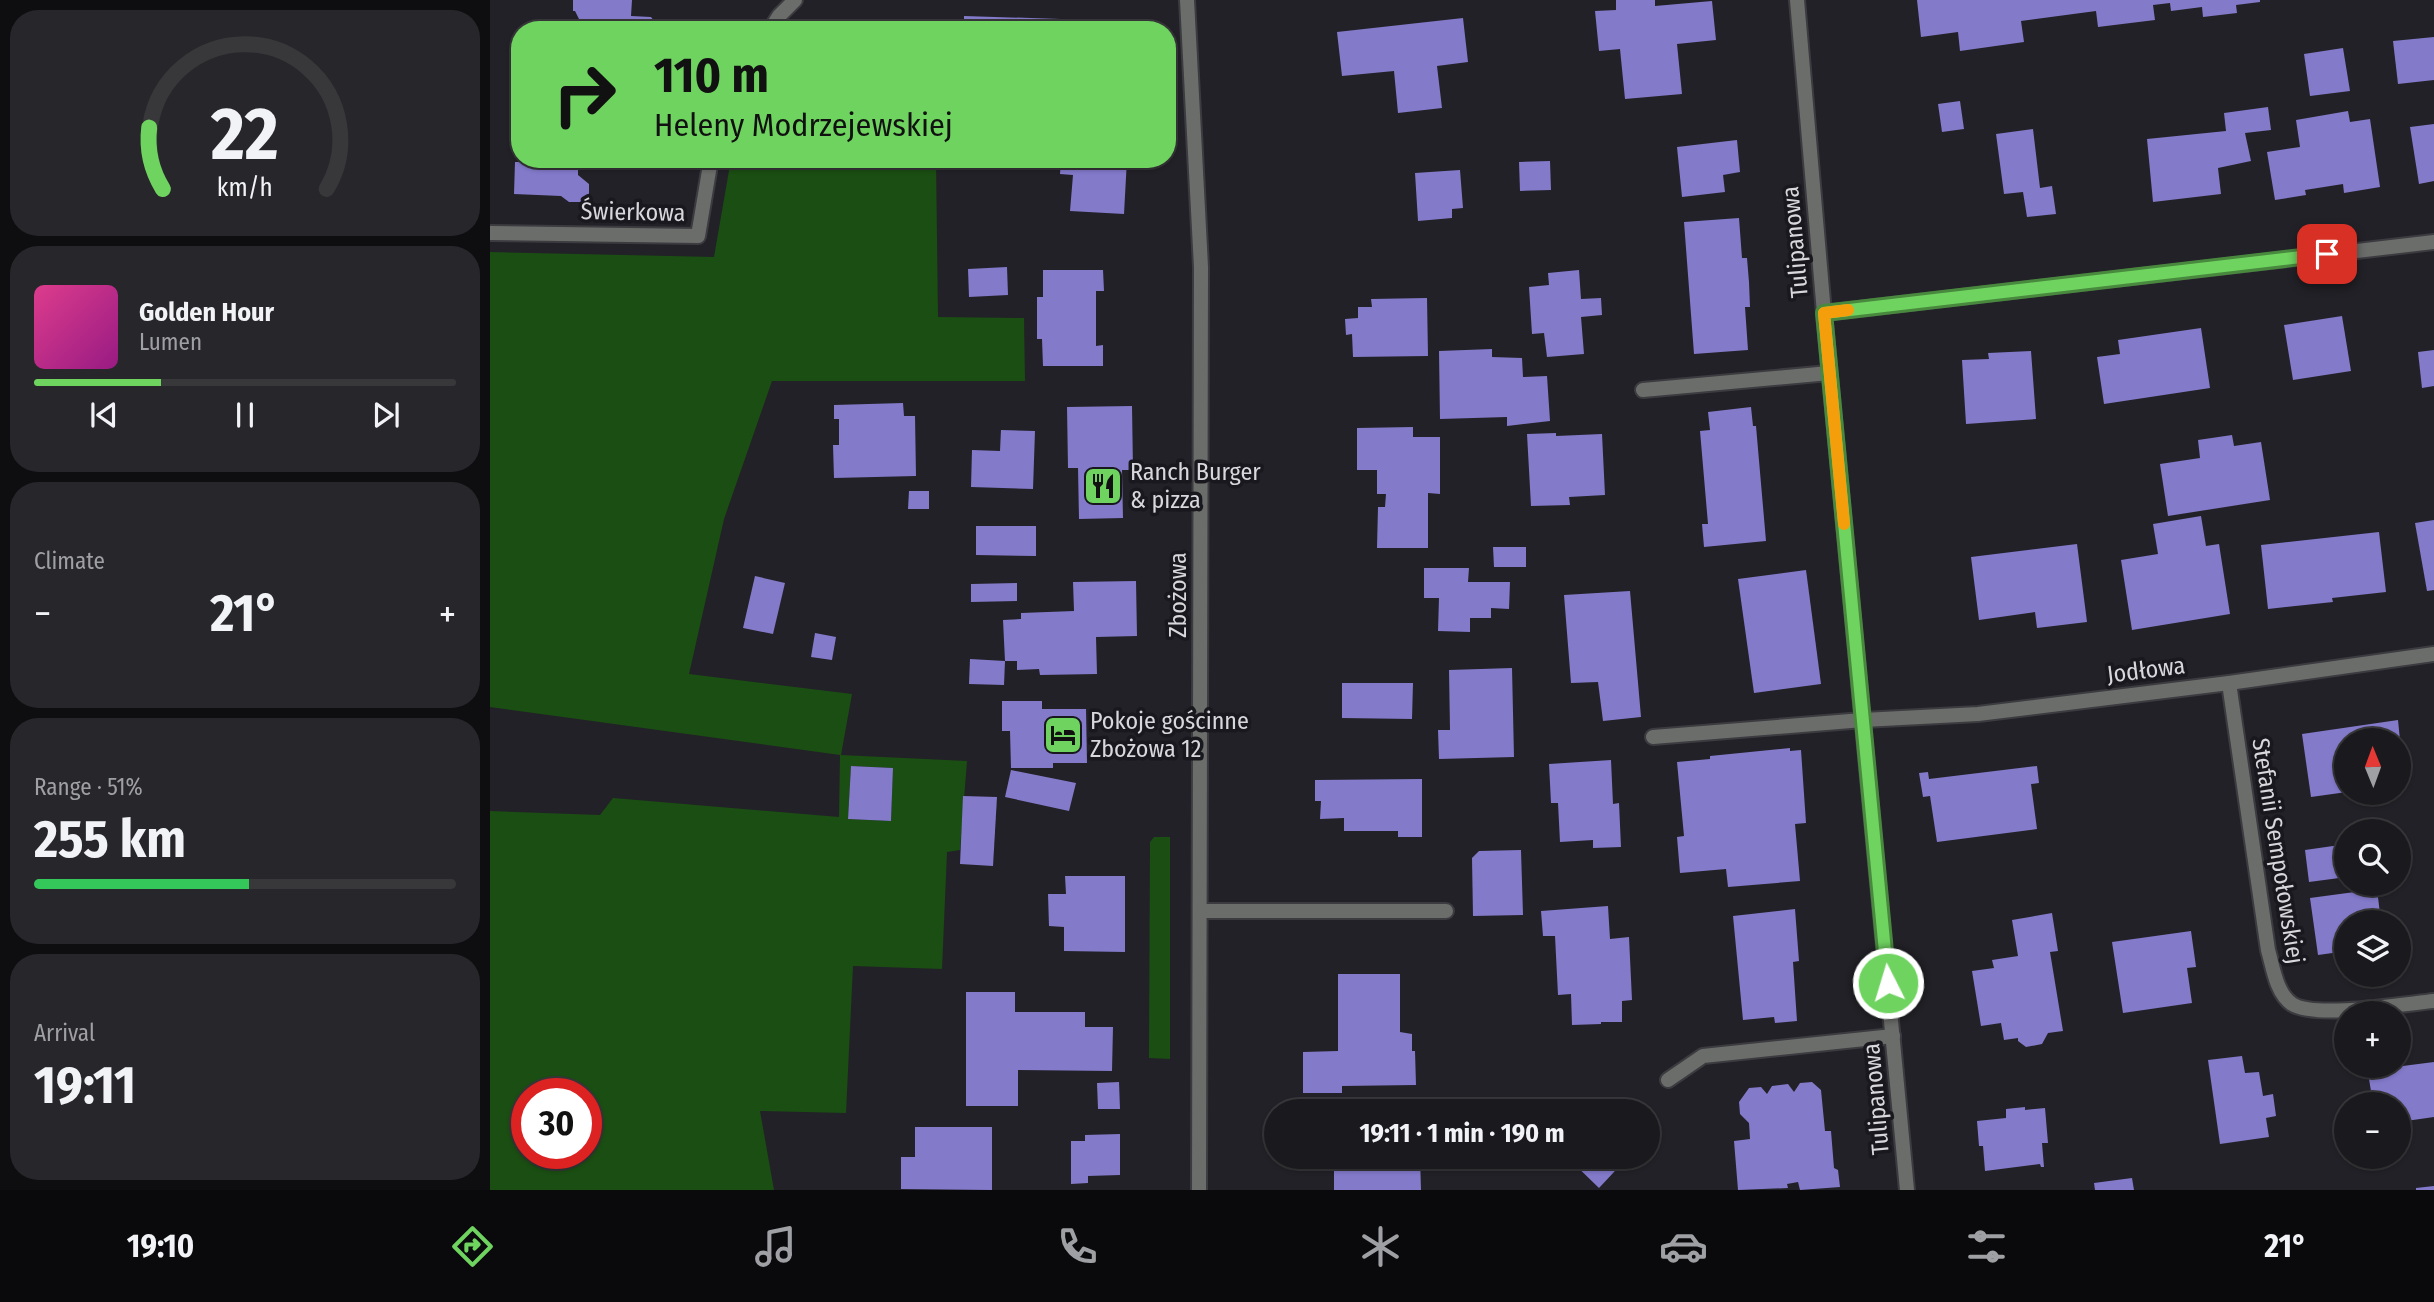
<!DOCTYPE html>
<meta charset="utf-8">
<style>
:root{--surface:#1a191d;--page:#27262a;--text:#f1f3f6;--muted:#9fa0a4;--line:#38383b;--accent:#6fd360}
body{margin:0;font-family:"Fira Sans Condensed",sans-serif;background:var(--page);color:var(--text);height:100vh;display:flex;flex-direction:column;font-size:26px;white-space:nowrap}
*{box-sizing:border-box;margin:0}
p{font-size:23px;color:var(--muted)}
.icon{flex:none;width:38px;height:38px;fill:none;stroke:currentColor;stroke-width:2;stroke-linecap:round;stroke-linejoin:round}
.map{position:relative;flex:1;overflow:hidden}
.panel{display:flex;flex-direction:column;gap:10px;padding:10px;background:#0e0e10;width:490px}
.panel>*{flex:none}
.top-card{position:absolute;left:21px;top:21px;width:665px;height:147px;border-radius:28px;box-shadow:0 2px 5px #0004,0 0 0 2px var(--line);background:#6fd360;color:#111;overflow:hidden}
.needle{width:46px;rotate:359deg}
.controls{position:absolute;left:1844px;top:728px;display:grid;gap:14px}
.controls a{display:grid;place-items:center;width:77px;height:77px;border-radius:50%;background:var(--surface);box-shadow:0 2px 5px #0004,0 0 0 2px var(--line);font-size:35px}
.speed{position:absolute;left:21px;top:1078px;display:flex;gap:14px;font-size:35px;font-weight:700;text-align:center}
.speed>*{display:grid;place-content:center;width:91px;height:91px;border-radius:50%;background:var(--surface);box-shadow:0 2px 5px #0004,0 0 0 2px var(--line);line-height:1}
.speed .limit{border:10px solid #d22;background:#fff;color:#111}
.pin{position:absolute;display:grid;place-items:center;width:60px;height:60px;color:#fff;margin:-30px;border-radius:14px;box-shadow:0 4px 10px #0006}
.me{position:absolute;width:77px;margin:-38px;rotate:355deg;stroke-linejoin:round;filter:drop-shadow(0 0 5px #0008)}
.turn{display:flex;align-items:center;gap:24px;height:147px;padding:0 28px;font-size:32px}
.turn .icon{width:91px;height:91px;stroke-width:2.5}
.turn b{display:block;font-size:49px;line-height:60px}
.big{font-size:52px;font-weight:700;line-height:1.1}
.panel .widget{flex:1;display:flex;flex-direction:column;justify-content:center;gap:10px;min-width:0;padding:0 24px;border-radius:28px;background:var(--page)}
.panel .dial{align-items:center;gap:0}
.dial svg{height:182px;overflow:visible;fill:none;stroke:var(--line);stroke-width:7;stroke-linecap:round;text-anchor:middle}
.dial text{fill:var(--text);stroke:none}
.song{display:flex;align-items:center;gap:21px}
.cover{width:84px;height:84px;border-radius:10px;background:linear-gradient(135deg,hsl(330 70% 55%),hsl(310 70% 35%))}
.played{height:7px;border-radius:4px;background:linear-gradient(90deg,var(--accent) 30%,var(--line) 30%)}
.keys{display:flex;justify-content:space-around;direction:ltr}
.heat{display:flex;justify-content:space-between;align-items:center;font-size:38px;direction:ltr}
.charge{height:10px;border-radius:5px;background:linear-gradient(90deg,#34c759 51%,var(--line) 0)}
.trip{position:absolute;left:774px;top:1099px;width:396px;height:70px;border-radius:35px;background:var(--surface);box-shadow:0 2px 5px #0004,0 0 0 2px var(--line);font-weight:700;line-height:70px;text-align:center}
.dock{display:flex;height:112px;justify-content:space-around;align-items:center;background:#0a0a0c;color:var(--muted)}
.dock .icon{width:49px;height:49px}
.dock .selected{color:var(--accent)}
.dock b{font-size:32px;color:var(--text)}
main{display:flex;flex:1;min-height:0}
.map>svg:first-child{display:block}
.green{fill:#1b4e13;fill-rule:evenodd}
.building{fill:#837aca}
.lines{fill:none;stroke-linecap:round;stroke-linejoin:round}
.service-casing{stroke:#3b3b40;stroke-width:18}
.minor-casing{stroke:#3b3b40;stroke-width:18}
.tertiary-casing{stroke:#3b3b40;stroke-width:18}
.service{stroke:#6b6d6a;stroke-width:14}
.minor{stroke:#6b6d6a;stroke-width:14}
.tertiary{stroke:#6b6d6a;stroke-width:14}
.route-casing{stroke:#48893e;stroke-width:18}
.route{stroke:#6fd360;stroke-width:12}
.slow{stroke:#f59e0b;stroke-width:12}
.labels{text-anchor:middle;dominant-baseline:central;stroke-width:7;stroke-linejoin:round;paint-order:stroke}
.street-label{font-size:24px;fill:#d8d8dc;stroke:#18181e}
.poi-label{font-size:24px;fill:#d8d8dc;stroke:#18181e;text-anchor:start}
</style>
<main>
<section class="panel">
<div class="widget dial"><svg viewBox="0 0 100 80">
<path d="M14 69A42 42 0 1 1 86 69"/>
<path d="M14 69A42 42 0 0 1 8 42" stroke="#6fd360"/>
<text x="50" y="56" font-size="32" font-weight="700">22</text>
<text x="50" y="72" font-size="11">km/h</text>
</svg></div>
<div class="widget">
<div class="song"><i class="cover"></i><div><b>Golden Hour</b><p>Lumen</p></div></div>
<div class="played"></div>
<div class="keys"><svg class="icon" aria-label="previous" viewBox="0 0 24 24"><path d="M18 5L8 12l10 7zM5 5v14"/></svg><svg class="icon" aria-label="pause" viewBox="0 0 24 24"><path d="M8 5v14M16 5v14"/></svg><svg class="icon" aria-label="next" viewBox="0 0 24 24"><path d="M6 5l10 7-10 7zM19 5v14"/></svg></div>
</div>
<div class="widget"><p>Climate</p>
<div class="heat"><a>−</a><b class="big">21°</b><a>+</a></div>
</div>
<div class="widget"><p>Range · 51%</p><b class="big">255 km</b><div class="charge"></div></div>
<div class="widget"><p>Arrival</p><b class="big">19:11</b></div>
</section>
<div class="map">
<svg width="1944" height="1190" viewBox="0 0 1944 1190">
<rect width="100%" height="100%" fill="#222127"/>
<g class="green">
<path d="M241,159H446L448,317L534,318L535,381H282L234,519L199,674L362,694L351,755L477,761L470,850L457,852L452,969L363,966L356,1113L270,1111L284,1190H0V811L110,815L123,798L349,817L350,755L0,707V252L224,257ZM361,766L403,768L401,821L358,819ZM37,1094H96V1153H37Z"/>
<path d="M664,837H680V1059L659,1058L660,842Z"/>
</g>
<g class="building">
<path d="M83,0H142L141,16L161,17L167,25V30H109V19H89L85,11H83Z"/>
<path d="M1126,0H1165V6L1222,1L1226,40L1187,44L1192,94L1135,99L1130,49L1109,51L1105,11L1126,10Z"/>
<path d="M1427,0H1770V2L1746,5L1747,13L1713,17L1712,7L1681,11L1680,3L1663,5L1665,20L1608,27L1606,11L1531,21L1534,42L1470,51L1468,32L1431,37Z"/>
<path d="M474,16L571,19V30H474Z"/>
<path d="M973,18L978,62L947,66L952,108L908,113L904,71L852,76L847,32Z"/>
<path d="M1944,37V80L1908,84L1903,41Z"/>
<path d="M1853,48L1860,91L1820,96L1814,54Z"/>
<path d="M1470,101L1474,129L1452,132L1448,104Z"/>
<path d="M1778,107L1781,130L1755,133L1761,161L1728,168L1731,194L1663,202L1657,139L1736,131L1734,113Z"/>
<path d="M1858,111L1860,122L1880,119L1890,187L1854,193L1853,184L1815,190L1816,195L1785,200L1777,152L1810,147L1806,120Z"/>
<path d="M1944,124V181L1929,184L1920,127Z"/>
<path d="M1543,129L1550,188L1562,186L1566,214L1537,217L1533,192L1514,194L1506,134Z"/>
<path d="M1247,140L1250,172L1233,175L1235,192L1192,197L1187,147Z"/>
<path d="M30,159H88V175L99,184V194L91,202H79L71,196L24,194L25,162H30Z"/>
<path d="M571,159H637L634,214L580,211L583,175L570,174Z"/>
<path d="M1060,161L1061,190L1030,191L1029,162Z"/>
<path d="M970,170L973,208L962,209V218L928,221L925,173Z"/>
<path d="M1249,218L1252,258H1257L1259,282L1260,307H1255L1258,350L1204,354L1194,222Z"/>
<path d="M517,267L518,295L479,297L478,269Z"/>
<path d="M553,270H613L614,291H606V346L613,345V366H553L552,339H547V297H553Z"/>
<path d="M1089,270L1091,299L1111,298L1112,315L1091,317L1094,354L1057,357L1054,333L1042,334L1039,287L1059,285L1058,273Z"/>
<path d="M937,298L938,356L863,357L862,334L856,335L855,319L868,318V307H882L881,299Z"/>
<path d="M1852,316L1861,371L1803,380L1794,325Z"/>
<path d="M1711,328L1720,388L1614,404L1607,357L1630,354L1628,340Z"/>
<path d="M1002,349V357L1032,358L1033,377L1057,376L1060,421L1017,426V417L950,419L949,351Z"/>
<path d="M1944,350V386L1932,388L1928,352Z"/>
<path d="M1541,351L1546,419L1476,424L1472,360L1499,359L1498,353Z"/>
<path d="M413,403L414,416H425L426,476L344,478L343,445H349V419H344V405Z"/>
<path d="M642,406L643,470H632L633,518L589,519L588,468H578L577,407Z"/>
<path d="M1261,407L1263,426H1266L1276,541L1214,547L1212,524H1218L1210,431L1220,430L1218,412Z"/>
<path d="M923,427V437H950V494L938,493V548H887L888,507H895L896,494H887V470H867V428Z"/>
<path d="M511,430L545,431L543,489L481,487L482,450L510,451Z"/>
<path d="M1066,433V436L1112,434L1115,495L1079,497L1080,505L1041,506L1037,434Z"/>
<path d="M1742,435L1744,446L1771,442L1780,500L1678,516L1670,464L1710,458L1708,440Z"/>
<path d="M419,491H439V509H418Z"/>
<path d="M1711,516L1716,546L1729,544L1740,614L1642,630L1631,560L1668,554L1663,524Z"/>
<path d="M1944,520V590L1937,591L1925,523Z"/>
<path d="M486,526H546V556L486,555Z"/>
<path d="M1889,532L1896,592L1842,598L1843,602L1778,609L1771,545Z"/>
<path d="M1587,544L1597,622L1547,628L1545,612L1489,620L1481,557Z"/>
<path d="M1003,547H1036V567H1004Z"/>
<path d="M934,568H979L978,582H1020L1019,609L1001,608V618H980V632L948,631L949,598H934Z"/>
<path d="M1316,570L1331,684L1264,693L1248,579Z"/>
<path d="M265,576L295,583L283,634L253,628Z"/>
<path d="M646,581L647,636L606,637L607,674L550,675L549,669L527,670V661H515L513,620L531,619V613L584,611L583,582Z"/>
<path d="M527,583V601L481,602V584Z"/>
<path d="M1140,591L1151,717L1113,721L1108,682L1081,683L1074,595Z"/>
<path d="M325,633L346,637L342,660L321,657Z"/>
<path d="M480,659L515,661L514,685L479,684Z"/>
<path d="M1022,668L1024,757L949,759L948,730H960L959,670Z"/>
<path d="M852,683H923L922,719L852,718Z"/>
<path d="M512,701H552V709H596L597,763H563V768H521L520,731H512Z"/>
<path d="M1908,720L1910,740H1857V792L1821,797L1812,734Z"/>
<path d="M1911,743L1917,784L1909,785V744Z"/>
<path d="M1300,748V751L1311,750L1316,823L1305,824L1310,881L1238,887L1236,869L1190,873L1187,837L1194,836L1187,762L1220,759V756Z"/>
<path d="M1121,760L1123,804L1129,803L1131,847L1103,848V840L1070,842L1068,803H1061L1059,764Z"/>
<path d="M361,766L403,768L401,821L358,819Z"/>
<path d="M1547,766L1549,783L1541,784L1547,829L1447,842L1440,796L1433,797L1429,773L1438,772L1439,779Z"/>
<path d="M521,770L586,783L579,811L515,797Z"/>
<path d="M932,779V837H908V831H854V818L830,819L831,801H825V780Z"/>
<path d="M473,796L507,797L503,866L470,864Z"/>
<path d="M1857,844V877L1819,882L1815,850Z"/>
<path d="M1031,850L1033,915L983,916L982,858L989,851Z"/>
<path d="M575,876H635V952L574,951V927L559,926L558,894H576Z"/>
<path d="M1887,889L1891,922H1857V951L1828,955L1820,898Z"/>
<path d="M1118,906L1120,939L1139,937L1142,1000L1132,1001V1022H1111V1024L1082,1025L1081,994L1068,995L1065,936H1053L1051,911Z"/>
<path d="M1305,909L1309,961L1303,962L1307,1021L1285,1023L1284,1017L1253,1020L1243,916Z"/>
<path d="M1562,913L1568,951L1560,952L1573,1031L1558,1033L1552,1044L1536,1047L1528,1041V1038L1514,1040L1511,1023L1491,1026L1482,971L1504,968L1502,960L1528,956L1522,920Z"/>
<path d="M1701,931L1706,967L1697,968L1702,1003L1633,1013L1622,942Z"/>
<path d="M848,974H910V1032L922,1034V1051H925L926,1085L852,1086V1093H813V1052L848,1051Z"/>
<path d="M476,992H525V1012H595V1027H623L622,1071L528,1070V1106H476Z"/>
<path d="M1752,1056L1755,1073L1769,1072L1773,1096L1783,1094L1786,1116L1776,1118L1779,1137L1730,1144L1718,1060Z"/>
<path d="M1944,1062V1117L1909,1122V1104H1875L1873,1092L1881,1091L1877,1067L1897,1066V1068Z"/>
<path d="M629,1082L630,1109H608L607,1083Z"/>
<path d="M1322,1082L1331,1090L1335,1131H1341L1344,1168L1348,1170L1350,1187L1310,1190L1308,1182L1297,1184L1298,1188L1248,1190L1244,1141L1260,1139L1259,1123L1250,1114L1249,1102L1259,1088L1271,1087L1277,1094L1282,1086L1298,1084L1304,1092L1310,1083Z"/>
<path d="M1535,1107V1110L1555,1108L1558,1143H1552L1554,1167H1551L1550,1164L1495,1171L1493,1146H1489L1487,1121L1516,1118V1109Z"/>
<path d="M425,1127H502V1190L411,1189V1157H425Z"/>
<path d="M630,1134V1175L598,1176V1183L581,1184V1141H595V1135Z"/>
<path d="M879,1157H930L931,1190H844V1160H879Z"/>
<path d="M1077,1157H1138L1109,1188Z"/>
<path d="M1642,1178L1644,1190H1605L1604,1183Z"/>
<path d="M1944,1186V1190H1926V1188Z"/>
</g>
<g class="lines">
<defs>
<g id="service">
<path d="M1153,390L1339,373"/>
<path d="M1163,737L1373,720"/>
<path d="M711,911H956"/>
<path d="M1178,1080L1213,1056L1403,1036"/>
</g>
<g id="minor">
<path d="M1307,0L1334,313L1417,1190"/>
<path d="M280,30L289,16L305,0"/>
<path d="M0,233L208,236L221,159"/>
<path d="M1334,313L1944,242"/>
<path d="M1739,683L1778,950C1783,967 1786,993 1802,1004C1825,1019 1914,1004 1944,1001"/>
<path d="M1373,720L1488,714L1739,683L1944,654"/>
</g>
<path id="tertiary" d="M697,0L711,267L709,1190"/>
</defs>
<use href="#service" class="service-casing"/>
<use href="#minor" class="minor-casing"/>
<use href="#tertiary" class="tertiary-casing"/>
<use href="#service" class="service"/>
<use href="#minor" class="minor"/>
<use href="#tertiary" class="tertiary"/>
</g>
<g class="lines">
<defs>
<path id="route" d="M1398,983L1334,313L1837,254"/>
</defs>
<use href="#route" class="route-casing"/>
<use href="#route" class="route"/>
<path class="slow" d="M1354,524L1334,313L1358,310"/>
</g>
<defs>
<symbol id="restaurant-square" viewBox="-11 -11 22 22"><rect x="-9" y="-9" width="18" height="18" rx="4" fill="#6fd360" stroke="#18181e"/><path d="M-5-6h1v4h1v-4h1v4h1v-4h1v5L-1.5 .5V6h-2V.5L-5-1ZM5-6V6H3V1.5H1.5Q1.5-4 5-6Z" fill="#111"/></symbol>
<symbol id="hotel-square" viewBox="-11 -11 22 22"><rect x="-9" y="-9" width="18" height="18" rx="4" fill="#6fd360" stroke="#18181e"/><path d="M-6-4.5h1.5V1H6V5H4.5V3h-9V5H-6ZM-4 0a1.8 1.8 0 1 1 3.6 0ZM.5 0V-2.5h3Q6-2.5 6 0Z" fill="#111"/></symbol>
</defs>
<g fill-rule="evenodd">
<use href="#restaurant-square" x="591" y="464" width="44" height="44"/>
<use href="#hotel-square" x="551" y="713" width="44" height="44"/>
</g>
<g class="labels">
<g class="street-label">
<text transform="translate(143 212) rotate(1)">Świerkowa</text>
<text transform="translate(1305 242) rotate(-95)">Tulipanowa</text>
<text transform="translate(688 595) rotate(-90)">Zbożowa</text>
<text transform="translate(1656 670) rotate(-7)">Jodłowa</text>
<text transform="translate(1788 851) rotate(81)">Stefanii Sempołowskiej</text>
<text transform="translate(1386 1099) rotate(-95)">Tulipanowa</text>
</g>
<g class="poi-label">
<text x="640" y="472">Ranch Burger<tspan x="640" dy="28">&amp; pizza</tspan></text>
<text x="600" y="721">Pokoje gościnne<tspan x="600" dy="28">Zbożowa 12</tspan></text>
</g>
</g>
</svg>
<div class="controls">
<a><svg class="needle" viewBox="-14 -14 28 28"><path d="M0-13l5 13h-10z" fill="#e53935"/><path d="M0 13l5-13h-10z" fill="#9fa0a4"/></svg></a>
<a><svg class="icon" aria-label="search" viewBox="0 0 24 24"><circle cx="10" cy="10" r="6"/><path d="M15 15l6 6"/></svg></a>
<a><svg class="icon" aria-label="layers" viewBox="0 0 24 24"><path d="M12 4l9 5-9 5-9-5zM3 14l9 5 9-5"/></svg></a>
<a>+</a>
<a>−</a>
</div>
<div class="speed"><div class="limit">30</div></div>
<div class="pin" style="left:1837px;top:254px;background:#d93025"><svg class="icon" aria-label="arrive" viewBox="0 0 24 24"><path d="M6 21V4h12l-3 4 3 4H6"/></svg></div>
<svg class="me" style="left:1398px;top:983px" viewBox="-20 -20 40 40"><circle r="17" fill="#6fd360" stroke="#fff" stroke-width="3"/><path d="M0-11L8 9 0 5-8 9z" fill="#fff"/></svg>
<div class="trip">19:11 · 1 min · 190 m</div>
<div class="top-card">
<div class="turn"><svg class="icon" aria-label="right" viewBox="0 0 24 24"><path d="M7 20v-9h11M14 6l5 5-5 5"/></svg><div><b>110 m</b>Heleny Modrzejewskiej</div></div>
</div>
</div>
</main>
<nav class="dock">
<b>19:10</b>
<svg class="icon selected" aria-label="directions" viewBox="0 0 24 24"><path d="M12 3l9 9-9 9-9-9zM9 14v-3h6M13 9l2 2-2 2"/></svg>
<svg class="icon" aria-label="music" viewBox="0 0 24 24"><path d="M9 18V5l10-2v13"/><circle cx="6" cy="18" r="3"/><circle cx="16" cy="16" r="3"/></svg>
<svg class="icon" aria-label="phone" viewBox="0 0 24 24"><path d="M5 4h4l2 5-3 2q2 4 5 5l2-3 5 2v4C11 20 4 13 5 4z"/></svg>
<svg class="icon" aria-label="climate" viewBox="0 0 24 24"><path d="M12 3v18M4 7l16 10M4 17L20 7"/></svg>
<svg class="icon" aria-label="car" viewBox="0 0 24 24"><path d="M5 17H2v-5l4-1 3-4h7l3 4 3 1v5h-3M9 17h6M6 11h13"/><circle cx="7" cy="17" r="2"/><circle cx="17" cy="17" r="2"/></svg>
<svg class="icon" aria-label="filters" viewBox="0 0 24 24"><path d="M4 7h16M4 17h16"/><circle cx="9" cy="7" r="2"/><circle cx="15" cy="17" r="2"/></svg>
<b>21°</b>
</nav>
